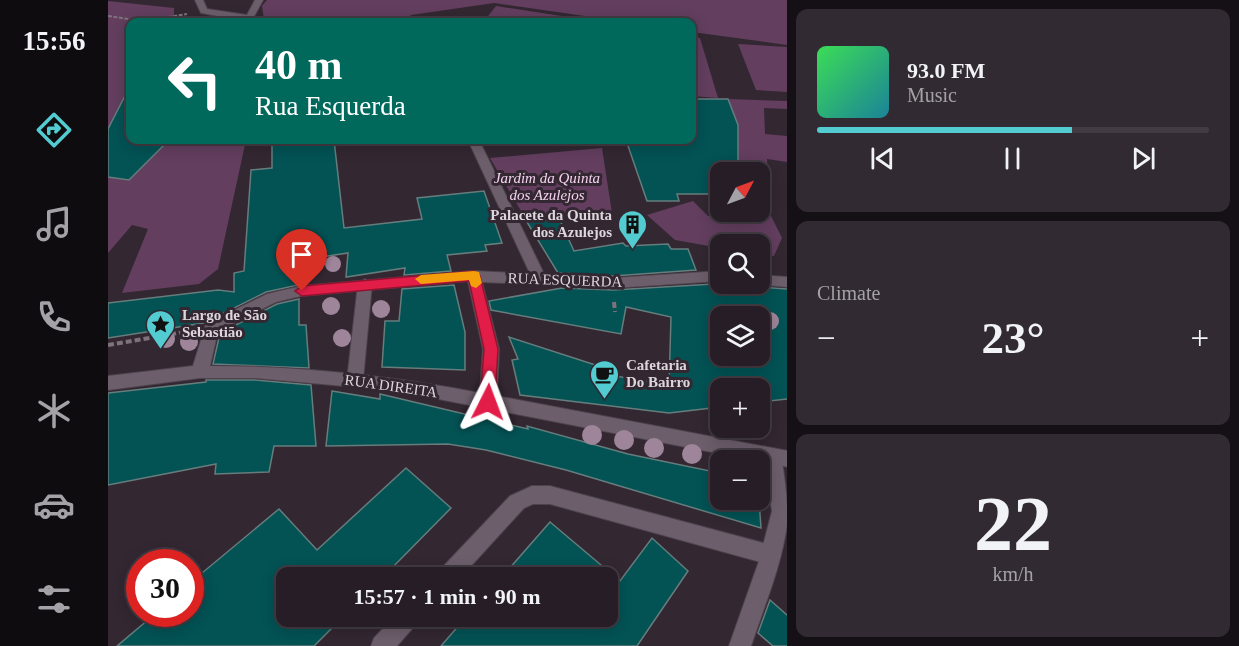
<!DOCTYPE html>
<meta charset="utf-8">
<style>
:root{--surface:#261d26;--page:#322a32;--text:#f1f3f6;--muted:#a4a2a7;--line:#423b43;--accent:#52ccd0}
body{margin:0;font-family:Georgia,serif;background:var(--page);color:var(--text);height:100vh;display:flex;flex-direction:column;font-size:22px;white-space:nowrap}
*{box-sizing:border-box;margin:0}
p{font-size:20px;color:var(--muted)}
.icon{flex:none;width:33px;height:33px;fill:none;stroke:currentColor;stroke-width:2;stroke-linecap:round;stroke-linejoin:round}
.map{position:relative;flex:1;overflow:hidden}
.side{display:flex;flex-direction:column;gap:9px;padding:9px;background:#151015;width:452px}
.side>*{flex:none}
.guide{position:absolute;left:18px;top:18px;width:570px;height:126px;border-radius:12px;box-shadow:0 3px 15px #0003,0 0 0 2px var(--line);background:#00695c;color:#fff;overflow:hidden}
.needle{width:39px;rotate:49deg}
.controls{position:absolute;left:602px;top:162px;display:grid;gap:12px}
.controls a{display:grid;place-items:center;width:60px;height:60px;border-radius:12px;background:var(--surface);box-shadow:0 3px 15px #0003,0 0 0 2px var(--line);font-size:30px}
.speed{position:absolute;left:18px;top:549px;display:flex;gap:12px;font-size:30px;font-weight:700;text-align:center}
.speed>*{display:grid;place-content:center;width:78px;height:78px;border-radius:50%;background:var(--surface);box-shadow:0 3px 15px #0003,0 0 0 2px var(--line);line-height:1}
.speed .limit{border:9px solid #d22;background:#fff;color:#111}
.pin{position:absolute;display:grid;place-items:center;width:51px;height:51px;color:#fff;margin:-62px -26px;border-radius:50% 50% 50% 0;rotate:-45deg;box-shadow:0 0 6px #0007}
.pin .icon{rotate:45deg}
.me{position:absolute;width:66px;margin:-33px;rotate:3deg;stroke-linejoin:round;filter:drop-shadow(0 0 4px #0008)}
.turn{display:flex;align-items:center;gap:21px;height:126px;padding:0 30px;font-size:27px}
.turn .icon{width:78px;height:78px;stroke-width:2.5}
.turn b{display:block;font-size:42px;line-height:51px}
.big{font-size:45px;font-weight:800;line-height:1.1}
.side .tile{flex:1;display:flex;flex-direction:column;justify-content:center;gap:9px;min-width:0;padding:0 21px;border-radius:12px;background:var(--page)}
.side .dial{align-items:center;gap:0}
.dial b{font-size:78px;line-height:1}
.song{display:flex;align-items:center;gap:18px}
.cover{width:72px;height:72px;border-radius:9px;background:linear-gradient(135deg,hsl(130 70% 55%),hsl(190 70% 35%))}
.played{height:6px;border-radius:3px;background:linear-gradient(90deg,var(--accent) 65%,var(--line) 65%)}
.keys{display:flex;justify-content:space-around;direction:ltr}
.heat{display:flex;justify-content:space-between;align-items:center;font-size:33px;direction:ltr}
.trip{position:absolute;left:168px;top:567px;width:342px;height:60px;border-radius:12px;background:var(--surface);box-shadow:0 3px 15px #0003,0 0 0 2px var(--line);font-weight:800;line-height:60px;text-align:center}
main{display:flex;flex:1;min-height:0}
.tab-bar{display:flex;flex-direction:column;width:108px;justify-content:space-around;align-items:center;background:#0f0c0f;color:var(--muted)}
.tab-bar .icon{width:42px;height:42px}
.tab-bar .active{color:var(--accent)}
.tab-bar b{font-size:27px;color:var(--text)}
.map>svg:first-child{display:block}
.green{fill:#633e5f}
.building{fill:#035254;stroke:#667d7d;stroke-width:1.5;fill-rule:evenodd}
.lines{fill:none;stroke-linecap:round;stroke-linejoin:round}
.service-casing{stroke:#4e434d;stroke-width:2}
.pedestrian-casing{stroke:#4e434d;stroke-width:2}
.minor-casing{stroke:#4e434d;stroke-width:2}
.path-far1{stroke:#7e737d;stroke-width:2;stroke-dasharray:4 1.5;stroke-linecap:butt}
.path{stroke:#7e737d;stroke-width:4;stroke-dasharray:6 3;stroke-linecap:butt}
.service{fill:#6d5e6b;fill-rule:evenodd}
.pedestrian{fill:#6d5e6b;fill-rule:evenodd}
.minor{fill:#6d5e6b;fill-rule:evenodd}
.tree{fill:#9e859a}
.route{fill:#e11d48;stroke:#92132f;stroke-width:1.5}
.slow{fill:#f59e0b}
.labels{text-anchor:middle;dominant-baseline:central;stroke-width:6;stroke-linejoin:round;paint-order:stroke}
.park-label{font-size:15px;font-style:italic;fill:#f5d2f0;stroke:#332732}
.poi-label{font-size:15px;font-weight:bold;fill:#ded6dd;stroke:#332732;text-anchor:start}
.street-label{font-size:15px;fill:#ded6dd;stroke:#332732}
</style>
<main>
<nav class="tab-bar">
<b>15:56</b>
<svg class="icon active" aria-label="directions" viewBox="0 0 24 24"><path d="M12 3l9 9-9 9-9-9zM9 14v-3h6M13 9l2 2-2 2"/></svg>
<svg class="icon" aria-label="music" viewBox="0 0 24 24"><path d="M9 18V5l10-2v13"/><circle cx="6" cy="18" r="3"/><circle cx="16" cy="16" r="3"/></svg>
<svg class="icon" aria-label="phone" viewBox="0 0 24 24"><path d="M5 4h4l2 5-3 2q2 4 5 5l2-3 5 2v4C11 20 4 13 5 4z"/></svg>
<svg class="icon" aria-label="climate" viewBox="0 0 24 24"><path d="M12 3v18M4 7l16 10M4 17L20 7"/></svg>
<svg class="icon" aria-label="car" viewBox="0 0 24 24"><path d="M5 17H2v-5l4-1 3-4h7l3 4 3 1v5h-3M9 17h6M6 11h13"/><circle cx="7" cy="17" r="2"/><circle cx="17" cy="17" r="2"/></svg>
<svg class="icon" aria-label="filters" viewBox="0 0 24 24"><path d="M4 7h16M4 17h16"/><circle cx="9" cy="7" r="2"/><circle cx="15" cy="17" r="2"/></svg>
</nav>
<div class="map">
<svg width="680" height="646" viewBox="0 0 680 646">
<rect width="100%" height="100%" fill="#332732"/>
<g class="green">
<path d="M159,0H679V45L584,32V22H519L386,3L303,15L297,22H268L237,16L229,22H187L156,19L154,6Z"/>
<path d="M0,1L66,8V22H22V140H138L110,269L91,284L14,293L40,229L24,225L0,253Z"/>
<path d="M388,6L460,17L457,22H394L377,20Z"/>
<path d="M584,37L592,38L610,98L584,96Z"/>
<path d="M630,44L679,47V92L648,90Z"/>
<path d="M620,99L679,101V109L656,108L657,134L679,136V162L659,159L662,202L651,199V172H630Z"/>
<path d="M494,148L504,213L420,223L382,158Z"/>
<path d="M585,201L600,216H663L674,238L666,256L651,254V244H612V248L567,240L539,215Z"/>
</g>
<g class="building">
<path d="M22,86V140H61L21,180L0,177V129Z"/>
<path d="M584,99H620L630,125V172H612V194H569L571,201H539L518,140H584Z"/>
<path d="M164,140H226L236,228L314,219L309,198L376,191L394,243L377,245L379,251L339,255L343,271L296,275L297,268L238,277L240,253L193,260L195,284L158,292L96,323L0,338V303L110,290L126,292V273L136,271L143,170L164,168Z"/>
<path d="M451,218L466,251L515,243L518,246L560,244L563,249H580L588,270L505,276L450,273L419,222Z"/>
<path d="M606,284L680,289V399L651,402V388H612V407L561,413L412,395L404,360L410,359L401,337L503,370L501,375L561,385L563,317L518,307L513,334L383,310L381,301L454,288L505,290ZM612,316H651V356H612Z"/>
<path d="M346,285L357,332V370L274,367L277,321H291L294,289Z"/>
<path d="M191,299V325H198L201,368L105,364L112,333L169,304Z"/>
<path d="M98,380H147L203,385L208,446H166L161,472L107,474L108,464L0,485V393L98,382Z"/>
<path d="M224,391L272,399V394L420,429L419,426L520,454L612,473V500H651L653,528L458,470L378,450L340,444L218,446Z"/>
<path d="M298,468L343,508L274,578H178V616H236L206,646H9L47,614H82V583L171,509L209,550Z"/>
<path d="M442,522L512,581L544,538L580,571L529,646H333L359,616H500V578H393Z"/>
<path d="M662,600L680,616V646H665L650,633Z"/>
</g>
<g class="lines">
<defs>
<g id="service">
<path d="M87,0H95L99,9L139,15L147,0H155L143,22L93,13Z"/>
<path d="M360,140H371L439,280L437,284H427L425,280Z"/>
<path d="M424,486H442L663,545L670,548L673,555L670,562L663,565L442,504H425L416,508L352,578H328L331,571L402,496Z"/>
<path d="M287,616H312L309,623L289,646H263L266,638Z"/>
</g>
<g id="pedestrian">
<path d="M257,279L264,284L255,380L253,385L247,387L241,385L239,380L250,284Z"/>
<path d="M664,448L670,450L673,456C677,479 680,502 679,525C673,567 656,607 643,646H621L651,561L664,511L655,456L658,450Z"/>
</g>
<g id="minor">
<path d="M366,271L505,278L612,271V281L505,288L374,282L391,349L389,396L680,451V467L320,397L247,387L147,378H92L0,390V376L85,366L98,324L159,294L193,286ZM360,281L375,349L372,393C283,376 193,366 102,366L110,331L168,302L193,296Z"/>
<path d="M651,275L680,277V287L646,284H651Z"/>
</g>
</defs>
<use href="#service" class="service-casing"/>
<use href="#pedestrian" class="pedestrian-casing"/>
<use href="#minor" class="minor-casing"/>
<path class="path-far1" d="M0,16L34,21L79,14"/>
<g class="path">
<path d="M506,302L507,312"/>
<path d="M0,345L82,331"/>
</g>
<use href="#service" class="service"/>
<use href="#pedestrian" class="pedestrian"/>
<use href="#minor" class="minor"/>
</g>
<g class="tree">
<circle cx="225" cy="264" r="8"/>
<circle cx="223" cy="306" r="9"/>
<circle cx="273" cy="309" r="9"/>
<circle cx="662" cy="321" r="9"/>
<circle cx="234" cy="338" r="9"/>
<circle cx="58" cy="339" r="9"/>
<circle cx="81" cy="342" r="9"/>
<circle cx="484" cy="435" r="10"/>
<circle cx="516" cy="440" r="10"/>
<circle cx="546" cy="448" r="10"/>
<circle cx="584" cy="454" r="10"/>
</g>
<path class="route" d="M366,271L372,276L390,349L387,402L385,406L380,408L374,406L372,402L376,349L361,281L194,296L187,291L194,286Z"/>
<path class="slow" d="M366,271L371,272L374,283L368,288L363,286L361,280L313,284L307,279L313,275Z"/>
<defs>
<symbol id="building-pin" viewBox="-11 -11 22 30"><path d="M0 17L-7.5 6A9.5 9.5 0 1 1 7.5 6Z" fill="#52ccd0" stroke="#332732"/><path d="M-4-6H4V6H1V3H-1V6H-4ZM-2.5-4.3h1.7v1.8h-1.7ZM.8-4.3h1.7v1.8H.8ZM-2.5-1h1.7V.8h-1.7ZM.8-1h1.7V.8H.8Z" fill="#111"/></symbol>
<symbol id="sight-pin" viewBox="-11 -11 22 30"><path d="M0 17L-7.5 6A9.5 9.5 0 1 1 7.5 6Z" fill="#52ccd0" stroke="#332732"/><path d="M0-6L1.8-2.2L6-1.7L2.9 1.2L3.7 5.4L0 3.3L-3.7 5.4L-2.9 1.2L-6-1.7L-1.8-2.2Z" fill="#111"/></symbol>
<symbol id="cafe-pin" viewBox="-11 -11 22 30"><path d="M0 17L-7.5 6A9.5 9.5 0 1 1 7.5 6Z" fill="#52ccd0" stroke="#332732"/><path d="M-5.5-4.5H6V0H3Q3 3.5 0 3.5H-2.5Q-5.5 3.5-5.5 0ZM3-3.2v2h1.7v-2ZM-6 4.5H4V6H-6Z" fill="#111"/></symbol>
</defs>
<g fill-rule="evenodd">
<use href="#building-pin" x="508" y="208" width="33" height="45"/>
<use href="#sight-pin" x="36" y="308" width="33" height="45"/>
<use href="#cafe-pin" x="480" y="358" width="33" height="45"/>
</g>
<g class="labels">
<g class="park-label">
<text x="439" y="178">Jardim da Quinta<tspan x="439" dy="17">dos Azulejos</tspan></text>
</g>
<g class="poi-label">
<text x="504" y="215" text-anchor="end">Palacete da Quinta<tspan x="504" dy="17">dos Azulejos</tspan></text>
<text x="74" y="315">Largo de São<tspan x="74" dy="17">Sebastião</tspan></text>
<text x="518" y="365">Cafetaria<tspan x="518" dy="17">Do Bairro</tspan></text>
</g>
<g class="street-label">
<text transform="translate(457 280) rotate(2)">RUA ESQUERDA</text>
<text transform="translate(283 386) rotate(8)">RUA DIREITA</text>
</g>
</g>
</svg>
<div class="controls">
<a><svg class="needle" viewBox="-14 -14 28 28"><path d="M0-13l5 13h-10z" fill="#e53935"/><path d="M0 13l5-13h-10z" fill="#a4a2a7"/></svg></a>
<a><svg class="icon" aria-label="search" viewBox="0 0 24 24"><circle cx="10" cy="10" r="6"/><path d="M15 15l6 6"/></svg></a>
<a><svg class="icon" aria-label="layers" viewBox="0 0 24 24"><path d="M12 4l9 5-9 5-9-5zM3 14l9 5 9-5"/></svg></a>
<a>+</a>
<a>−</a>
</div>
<div class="speed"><div class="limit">30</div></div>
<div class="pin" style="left:194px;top:291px;background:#d93025"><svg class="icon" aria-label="arrive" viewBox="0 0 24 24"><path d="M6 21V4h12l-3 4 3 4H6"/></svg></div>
<svg class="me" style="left:380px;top:402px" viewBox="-20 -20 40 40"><path d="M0-17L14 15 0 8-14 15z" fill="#e11d48" stroke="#fff" stroke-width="4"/></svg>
<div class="trip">15:57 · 1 min · 90 m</div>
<div class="guide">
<div class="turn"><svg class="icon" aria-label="left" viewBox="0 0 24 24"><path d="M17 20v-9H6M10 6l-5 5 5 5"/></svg><div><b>40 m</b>Rua Esquerda</div></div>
</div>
</div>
<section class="side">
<div class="tile">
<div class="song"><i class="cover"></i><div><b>93.0 FM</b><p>Music</p></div></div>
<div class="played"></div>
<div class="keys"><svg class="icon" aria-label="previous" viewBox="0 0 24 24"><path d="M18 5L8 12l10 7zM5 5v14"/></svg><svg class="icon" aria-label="pause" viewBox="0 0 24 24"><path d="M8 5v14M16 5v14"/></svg><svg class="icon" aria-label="next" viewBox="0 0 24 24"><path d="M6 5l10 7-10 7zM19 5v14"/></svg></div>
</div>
<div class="tile"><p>Climate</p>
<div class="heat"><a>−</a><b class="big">23°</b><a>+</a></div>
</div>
<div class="tile dial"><b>22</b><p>km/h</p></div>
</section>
</main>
